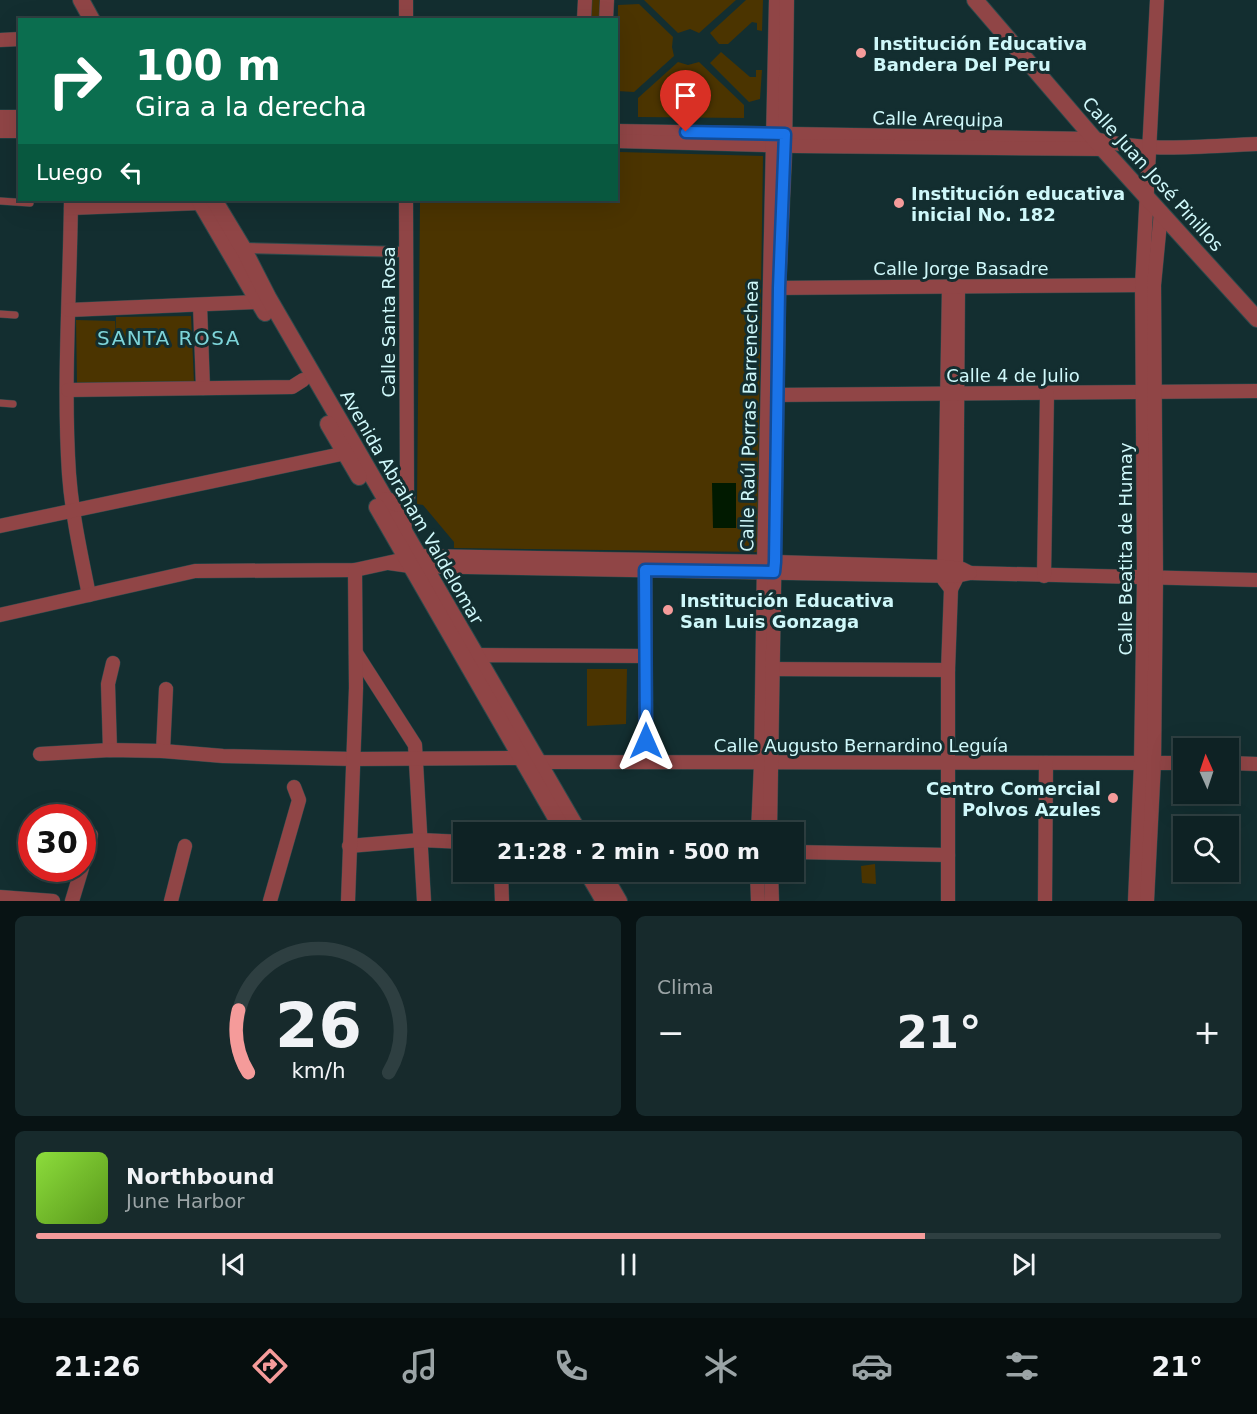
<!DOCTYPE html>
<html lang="es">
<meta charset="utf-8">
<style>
:root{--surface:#0e2224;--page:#172a2c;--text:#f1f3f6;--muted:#9ba4a6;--line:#2e3f41;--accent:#f59b9a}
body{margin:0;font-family:"DejaVu Sans",sans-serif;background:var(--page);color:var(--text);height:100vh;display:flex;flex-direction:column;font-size:22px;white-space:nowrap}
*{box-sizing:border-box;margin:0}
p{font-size:20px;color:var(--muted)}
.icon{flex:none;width:33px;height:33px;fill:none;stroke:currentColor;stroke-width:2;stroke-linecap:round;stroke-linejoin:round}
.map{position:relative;height:901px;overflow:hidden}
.side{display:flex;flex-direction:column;gap:15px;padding:15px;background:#081314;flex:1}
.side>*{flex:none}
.top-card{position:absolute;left:18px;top:18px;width:600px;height:183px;border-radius:0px;box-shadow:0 6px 24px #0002,0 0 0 2px var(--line);background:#0b6e4f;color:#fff;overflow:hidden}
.needle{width:39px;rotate:357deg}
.fabs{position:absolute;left:1173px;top:738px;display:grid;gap:12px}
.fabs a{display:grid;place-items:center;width:66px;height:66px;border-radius:0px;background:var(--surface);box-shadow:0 6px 24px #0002,0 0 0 2px var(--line);font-size:30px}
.speed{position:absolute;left:18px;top:804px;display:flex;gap:12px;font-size:30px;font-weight:700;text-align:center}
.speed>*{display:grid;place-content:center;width:78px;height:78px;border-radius:50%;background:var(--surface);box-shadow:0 6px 24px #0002,0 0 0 2px var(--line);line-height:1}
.speed .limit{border:9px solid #d22;background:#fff;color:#111}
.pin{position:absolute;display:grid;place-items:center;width:51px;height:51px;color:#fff;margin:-62px -26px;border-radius:50% 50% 50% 0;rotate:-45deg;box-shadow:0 0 6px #0007}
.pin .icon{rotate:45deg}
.me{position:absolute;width:66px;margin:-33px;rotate:0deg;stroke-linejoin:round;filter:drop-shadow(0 0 4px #0008)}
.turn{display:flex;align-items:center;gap:21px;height:126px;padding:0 18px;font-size:27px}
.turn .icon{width:78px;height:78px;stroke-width:2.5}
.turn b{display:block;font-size:42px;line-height:51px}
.then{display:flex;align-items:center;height:57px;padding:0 18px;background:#0003;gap:12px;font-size:22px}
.big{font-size:45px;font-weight:600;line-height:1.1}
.side .tile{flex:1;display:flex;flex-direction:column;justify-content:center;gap:9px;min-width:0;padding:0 21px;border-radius:9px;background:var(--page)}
.side .dial{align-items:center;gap:0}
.dial svg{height:156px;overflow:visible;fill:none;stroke:var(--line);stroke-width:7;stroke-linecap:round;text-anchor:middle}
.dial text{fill:var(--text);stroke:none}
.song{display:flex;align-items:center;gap:18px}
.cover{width:72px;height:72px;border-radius:9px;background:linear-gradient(135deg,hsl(90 70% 55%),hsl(90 70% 35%))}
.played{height:6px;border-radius:3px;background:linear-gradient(90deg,var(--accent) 75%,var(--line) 75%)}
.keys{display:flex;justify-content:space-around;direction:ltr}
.heat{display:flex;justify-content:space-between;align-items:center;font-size:33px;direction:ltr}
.side .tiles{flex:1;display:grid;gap:15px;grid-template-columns:1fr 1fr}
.tile:last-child{grid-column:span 2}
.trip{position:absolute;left:453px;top:822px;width:351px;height:60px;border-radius:0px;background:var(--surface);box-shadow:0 6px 24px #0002,0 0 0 2px var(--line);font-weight:600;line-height:60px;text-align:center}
.tab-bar{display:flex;height:96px;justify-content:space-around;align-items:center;background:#060e0e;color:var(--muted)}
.tab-bar .icon{width:42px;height:42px}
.tab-bar .active{color:var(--accent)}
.tab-bar b{font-size:27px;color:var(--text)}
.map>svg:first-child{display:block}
.green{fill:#4b3400}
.water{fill:#011a00}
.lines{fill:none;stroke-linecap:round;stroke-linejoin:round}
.service-casing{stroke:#2d4a4c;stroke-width:8}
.pedestrian-casing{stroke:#2d4a4c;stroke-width:12}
.minor-casing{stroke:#2d4a4c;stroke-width:15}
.tertiary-casing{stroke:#2d4a4c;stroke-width:18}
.service{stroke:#904546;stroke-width:7}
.pedestrian{stroke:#904546;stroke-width:10}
.minor{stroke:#904546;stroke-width:14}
.tertiary{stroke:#904546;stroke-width:16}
.route-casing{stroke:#114b97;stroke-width:15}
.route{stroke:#1a73e8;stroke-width:10}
.poi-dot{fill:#f59b9a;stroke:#132e30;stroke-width:2}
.labels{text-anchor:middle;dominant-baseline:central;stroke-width:6;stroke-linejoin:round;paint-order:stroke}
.poi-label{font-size:18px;font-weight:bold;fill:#cff8fa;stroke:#132e30;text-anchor:start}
.street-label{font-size:18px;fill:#cff8fa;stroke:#132e30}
.neighbourhood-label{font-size:20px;letter-spacing:1.5px;fill:#7dd4d9;stroke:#132e30}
</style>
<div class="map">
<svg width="1257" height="901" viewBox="0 0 1257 901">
<rect width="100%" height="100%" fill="#132e30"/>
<g class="green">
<path d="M591,0H602L601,19L591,20Z"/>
<path d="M644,0H736L699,33L690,29L678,33Z"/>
<path d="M746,0H763L762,31L757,30V23L752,22L728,44H719L710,33Z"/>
<path d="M639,4L673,37L672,47L674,56L634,92L617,91L618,5Z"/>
<path d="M721,52L750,77H756V70H762L760,99L749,102L710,63Z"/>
<path d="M678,62L688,65L699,62L744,105V118L638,117V98Z"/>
<path d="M620,152L763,156L757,552L454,548V542L423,505L417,504L420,200H616L617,155Z"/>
<path d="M191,316L194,382L77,383L76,320L115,321V342L116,317Z"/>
<path d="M587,669H627L626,724L587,726Z"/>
<path d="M875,864L876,884L862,883L861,866Z"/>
</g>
<path class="water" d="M712,483H736V528H713Z"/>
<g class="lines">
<defs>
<g id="service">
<path d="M0,201L30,203"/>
<path d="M0,314L15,315"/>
<path d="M0,403L13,404"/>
</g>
<path id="pedestrian" d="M243,248L406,252"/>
<g id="minor">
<path d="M406,20V0"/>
<path d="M584,20L585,0"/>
<path d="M606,20L607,0"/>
<path d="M0,40L20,39"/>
<path d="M0,117H20"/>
<path d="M0,131H20"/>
<path d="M616,131L1095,139C1147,153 1203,146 1257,144"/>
<path d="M616,141L797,146L1103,149"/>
<path d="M71,200C70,291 63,383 69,474C72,515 81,555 89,595"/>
<path d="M71,208L201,203"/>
<path d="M949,286L944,576V580L951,589L956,579V568L958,286"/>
<path d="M771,288L1151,285"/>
<path d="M200,305L203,388"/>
<path d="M69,310L258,302L266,298"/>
<path d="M68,390L292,387L303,380"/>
<path d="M770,395L1257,391"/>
<path d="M0,526L346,453L354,449"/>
<path d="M404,535L407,496L406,200"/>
<path d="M645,562L646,762"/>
<path d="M970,573L1257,580"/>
<path d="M1044,576L1047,394"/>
<path d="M0,615L195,571L355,570L419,556L775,562L944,567L962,569L970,573L956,576L410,566L389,563"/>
<path d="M356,653L415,745L424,901"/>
<path d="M469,659L476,655L645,656"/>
<path d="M764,669L948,670"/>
<path d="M110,750L108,684L113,663"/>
<path d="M163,751L166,689"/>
<path d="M40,754L110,750L163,751L223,756L354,759L521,758L538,762L1184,763"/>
<path d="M1228,763L1257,764"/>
<path d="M758,832L761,763L764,561L776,0"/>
<path d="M770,832L779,288L785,154L787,0"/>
<path d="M349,846L420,840L464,842"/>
<path d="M794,852L948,855"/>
<path d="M82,865L91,835"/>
<path d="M501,872L502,901"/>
<path d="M757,872L758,901"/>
<path d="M771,872L772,901"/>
<path d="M0,897L53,901"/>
<path d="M72,901L82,868"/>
<path d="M171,901L185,846"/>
<path d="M270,901L299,800L294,787"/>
<path d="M348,901L356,688L355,570"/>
<path d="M948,901V670L951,589"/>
<path d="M1045,901L1046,763"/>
<path d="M1135,901L1141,763L1144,578L1142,285L1157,0"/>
<path d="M1147,901L1154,763L1156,578L1154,285L1161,212"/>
</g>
<g id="tertiary">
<path d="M81,0L92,20"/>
<path d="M975,0L1103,149L1257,319"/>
<path d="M199,200L265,313"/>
<path d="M214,200L243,248L268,297L579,832"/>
<path d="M328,424L359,477"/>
<path d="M386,500L399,504L407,496"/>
<path d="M377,507L564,832"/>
<path d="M587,872L604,901"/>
<path d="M602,872L619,901"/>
</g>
</defs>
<use href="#service" class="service-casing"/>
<use href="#pedestrian" class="pedestrian-casing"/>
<use href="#minor" class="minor-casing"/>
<use href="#tertiary" class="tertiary-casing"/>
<use href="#service" class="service"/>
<use href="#pedestrian" class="pedestrian"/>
<use href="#minor" class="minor"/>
<use href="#tertiary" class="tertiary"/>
</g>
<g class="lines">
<defs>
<path id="route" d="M646,741L645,570L774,572L775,562L779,288L785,134L686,132"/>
</defs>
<use href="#route" class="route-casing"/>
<use href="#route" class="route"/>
</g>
<g class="poi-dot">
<circle cx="861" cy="53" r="6"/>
<circle cx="899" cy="203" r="6"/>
<circle cx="668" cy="610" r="6"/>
<circle cx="1113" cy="798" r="6"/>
</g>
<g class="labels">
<g class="poi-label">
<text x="873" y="43">Institución Educativa<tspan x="873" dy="21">Bandera Del Peru</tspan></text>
<text x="911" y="193">Institución educativa<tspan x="911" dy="21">inicial No. 182</tspan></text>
<text x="680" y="600">Institución Educativa<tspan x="680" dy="21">San Luis Gonzaga</tspan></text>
<text x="1101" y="788" text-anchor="end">Centro Comercial<tspan x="1101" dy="21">Polvos Azules</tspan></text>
</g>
<g class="street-label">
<text transform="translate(938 119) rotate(1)">Calle Arequipa</text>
<text transform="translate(1153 174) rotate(48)">Calle Juan José Pinillos</text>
<text x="961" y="268">Calle Jorge Basadre</text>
<text transform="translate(388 322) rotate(-90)">Calle Santa Rosa</text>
<text x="1013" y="375">Calle 4 de Julio</text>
<text transform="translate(749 416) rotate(-89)">Calle Raúl Porras Barrenechea</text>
<text transform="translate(412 507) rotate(60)">Avenida Abraham Valdelomar</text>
<text transform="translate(1125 549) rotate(-90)">Calle Beatita de Humay</text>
<text x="861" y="745">Calle Augusto Bernardino Leguía</text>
</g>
<g class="neighbourhood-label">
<text x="169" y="338">SANTA ROSA</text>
</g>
</g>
</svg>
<div class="fabs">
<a><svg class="needle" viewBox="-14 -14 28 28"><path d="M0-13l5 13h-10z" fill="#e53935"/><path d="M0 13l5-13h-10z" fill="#9ba4a6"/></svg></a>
<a><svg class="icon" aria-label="search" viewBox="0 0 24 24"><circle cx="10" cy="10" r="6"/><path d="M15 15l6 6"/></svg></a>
</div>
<div class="speed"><div class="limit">30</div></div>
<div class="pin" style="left:686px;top:132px;background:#d93025"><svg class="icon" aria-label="arrive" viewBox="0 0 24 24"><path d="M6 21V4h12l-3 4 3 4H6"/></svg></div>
<svg class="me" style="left:646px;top:741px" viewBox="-20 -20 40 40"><path d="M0-17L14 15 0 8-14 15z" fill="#1a73e8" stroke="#fff" stroke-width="4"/></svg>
<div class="trip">21:28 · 2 min · 500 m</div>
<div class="top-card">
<div class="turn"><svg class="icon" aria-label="right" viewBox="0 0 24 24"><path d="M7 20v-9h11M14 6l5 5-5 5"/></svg><div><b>100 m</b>Gira a la derecha</div></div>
<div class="then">Luego<svg class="icon" aria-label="left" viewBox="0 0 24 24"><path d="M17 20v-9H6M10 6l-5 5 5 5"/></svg></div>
</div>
</div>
<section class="side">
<div class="tiles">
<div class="tile dial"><svg viewBox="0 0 100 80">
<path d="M14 69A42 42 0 1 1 86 69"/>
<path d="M14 69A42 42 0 0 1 9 37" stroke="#f59b9a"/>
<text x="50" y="56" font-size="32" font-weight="700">26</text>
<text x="50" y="72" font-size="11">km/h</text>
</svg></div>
<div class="tile"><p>Clima</p>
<div class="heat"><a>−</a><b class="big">21°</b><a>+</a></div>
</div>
<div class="tile">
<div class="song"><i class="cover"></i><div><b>Northbound</b><p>June Harbor</p></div></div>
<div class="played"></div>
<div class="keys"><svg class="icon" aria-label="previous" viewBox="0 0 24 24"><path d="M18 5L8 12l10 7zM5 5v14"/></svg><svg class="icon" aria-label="pause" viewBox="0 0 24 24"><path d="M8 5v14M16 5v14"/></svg><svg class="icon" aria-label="next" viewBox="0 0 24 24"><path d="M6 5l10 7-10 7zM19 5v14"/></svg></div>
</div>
</div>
</section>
<nav class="tab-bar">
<b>21:26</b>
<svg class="icon active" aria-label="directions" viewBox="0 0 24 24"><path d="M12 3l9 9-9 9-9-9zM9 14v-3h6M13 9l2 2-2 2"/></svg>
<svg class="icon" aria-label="music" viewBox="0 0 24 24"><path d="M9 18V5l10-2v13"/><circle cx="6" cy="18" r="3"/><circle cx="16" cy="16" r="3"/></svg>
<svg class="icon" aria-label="phone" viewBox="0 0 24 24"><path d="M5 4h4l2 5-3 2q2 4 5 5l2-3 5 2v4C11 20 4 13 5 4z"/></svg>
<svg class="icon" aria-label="climate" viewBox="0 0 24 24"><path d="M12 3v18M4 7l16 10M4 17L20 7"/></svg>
<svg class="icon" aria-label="car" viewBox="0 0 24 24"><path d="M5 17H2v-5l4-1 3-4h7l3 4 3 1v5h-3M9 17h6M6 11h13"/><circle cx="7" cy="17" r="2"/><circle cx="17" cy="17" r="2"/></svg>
<svg class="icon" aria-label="filters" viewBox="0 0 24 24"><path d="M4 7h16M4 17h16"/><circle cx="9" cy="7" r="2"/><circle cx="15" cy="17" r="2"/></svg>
<b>21°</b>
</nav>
